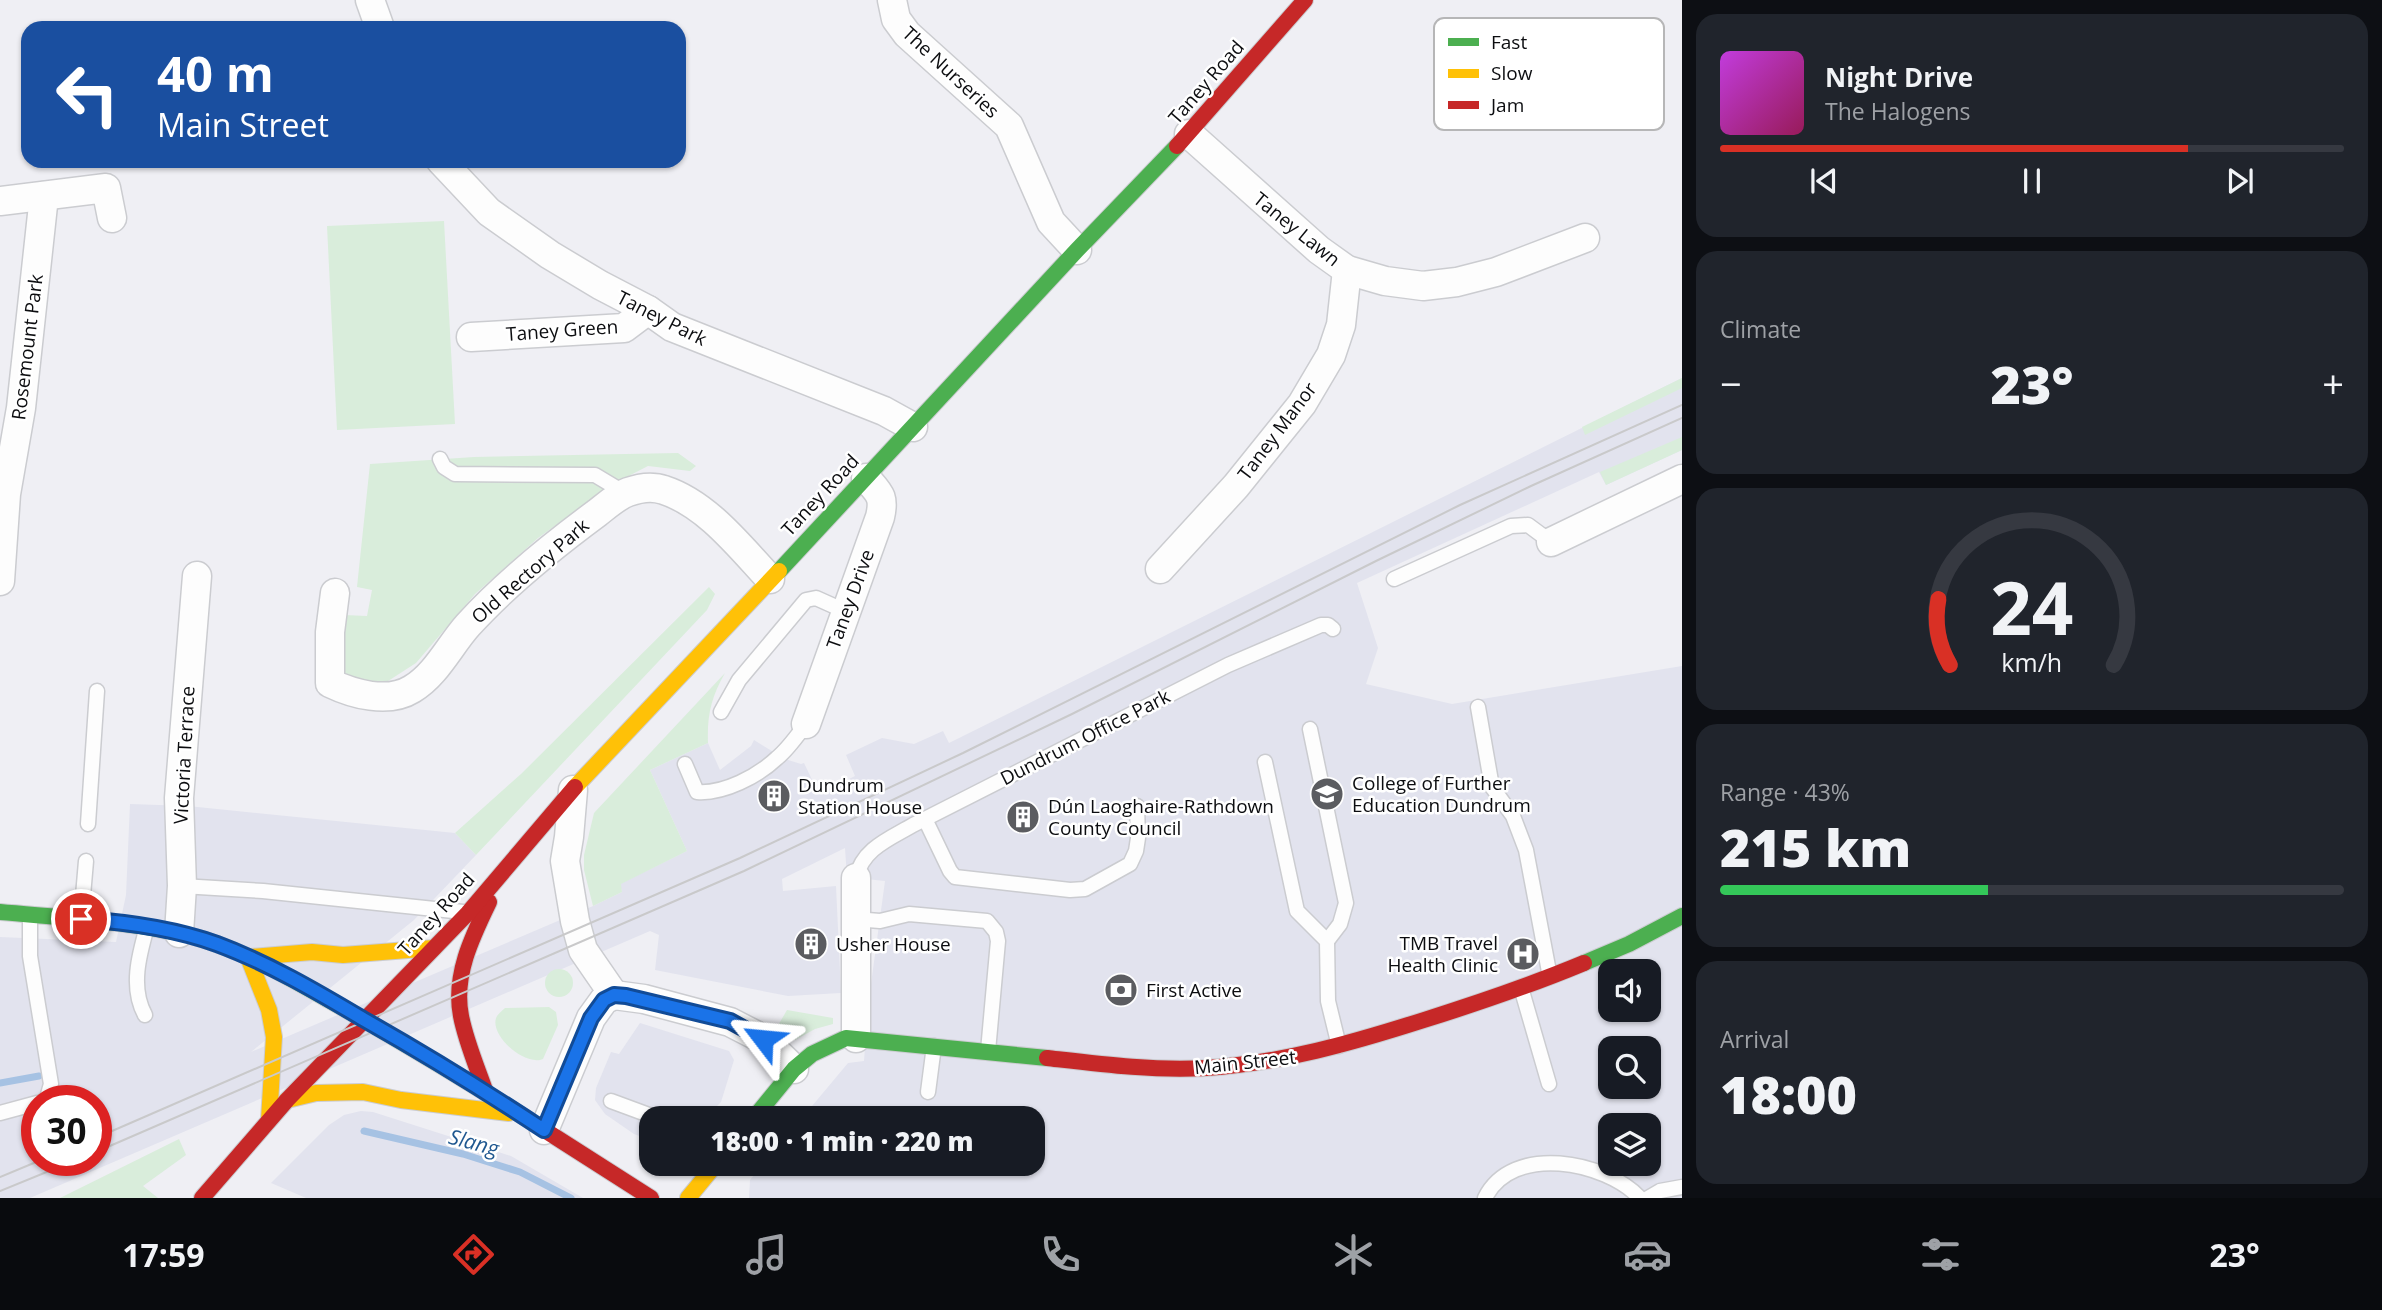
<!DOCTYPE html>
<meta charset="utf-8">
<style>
:root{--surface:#171b24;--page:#20242c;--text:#f1f3f6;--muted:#9ea1a6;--line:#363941;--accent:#d93025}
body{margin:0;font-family:"Open Sans",sans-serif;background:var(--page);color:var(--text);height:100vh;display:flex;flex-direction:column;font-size:26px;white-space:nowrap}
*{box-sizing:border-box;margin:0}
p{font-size:23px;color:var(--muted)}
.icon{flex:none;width:38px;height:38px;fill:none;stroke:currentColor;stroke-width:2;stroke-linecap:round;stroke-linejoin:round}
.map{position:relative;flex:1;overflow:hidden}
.sheet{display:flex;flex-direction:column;gap:14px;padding:14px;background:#0d0f14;width:700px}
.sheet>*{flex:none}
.banner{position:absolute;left:21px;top:21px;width:665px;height:147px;border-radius:21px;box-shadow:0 2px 5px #0004;background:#1a4fa0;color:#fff;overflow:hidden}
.tools{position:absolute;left:1598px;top:959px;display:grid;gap:14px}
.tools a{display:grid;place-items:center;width:63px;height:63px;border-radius:14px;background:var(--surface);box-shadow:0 2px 5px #0004;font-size:35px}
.speed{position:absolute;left:21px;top:1085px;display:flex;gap:14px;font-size:35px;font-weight:700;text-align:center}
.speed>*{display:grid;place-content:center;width:91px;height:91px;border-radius:50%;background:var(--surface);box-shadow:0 2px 5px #0004;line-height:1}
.speed .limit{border:10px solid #d22;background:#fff;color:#111}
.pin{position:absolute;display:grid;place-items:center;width:60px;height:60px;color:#fff;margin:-30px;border:4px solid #fff;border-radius:50%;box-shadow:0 2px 7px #0007}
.me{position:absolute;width:77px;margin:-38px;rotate:299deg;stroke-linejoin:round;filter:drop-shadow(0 0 5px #0008)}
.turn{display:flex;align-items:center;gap:24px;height:147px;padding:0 21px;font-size:32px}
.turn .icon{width:91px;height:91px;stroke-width:2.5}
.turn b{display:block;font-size:49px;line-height:60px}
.big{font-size:52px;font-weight:800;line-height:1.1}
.sheet .tile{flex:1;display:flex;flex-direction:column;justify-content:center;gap:10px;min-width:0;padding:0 24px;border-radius:21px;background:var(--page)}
.sheet .dial{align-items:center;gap:0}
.dial svg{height:182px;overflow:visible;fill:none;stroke:var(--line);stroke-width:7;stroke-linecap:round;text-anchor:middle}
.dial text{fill:var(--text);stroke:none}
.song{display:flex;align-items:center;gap:21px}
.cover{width:84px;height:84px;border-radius:10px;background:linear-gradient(135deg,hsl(290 70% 55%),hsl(330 70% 35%))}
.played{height:7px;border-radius:4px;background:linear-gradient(90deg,var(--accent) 75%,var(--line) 75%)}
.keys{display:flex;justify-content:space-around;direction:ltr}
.heat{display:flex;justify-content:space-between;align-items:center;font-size:38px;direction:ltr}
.charge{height:10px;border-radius:5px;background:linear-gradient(90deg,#34c759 43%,var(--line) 0)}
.trip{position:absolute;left:639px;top:1106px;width:406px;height:70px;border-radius:21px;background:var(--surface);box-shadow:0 2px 5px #0004;font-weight:800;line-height:70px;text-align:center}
.tab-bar{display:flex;height:112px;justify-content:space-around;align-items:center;background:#090b0e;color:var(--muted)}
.tab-bar .icon{width:49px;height:49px}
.tab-bar .current{color:var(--accent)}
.tab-bar b{font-size:32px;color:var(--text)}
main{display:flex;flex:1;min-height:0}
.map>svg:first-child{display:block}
.built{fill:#e2e3ee;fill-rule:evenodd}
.green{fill:#d9eddb}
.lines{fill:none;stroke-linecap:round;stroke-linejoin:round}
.stream{stroke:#a6c2e3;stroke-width:7}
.lane-casing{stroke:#cbccd0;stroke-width:17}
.street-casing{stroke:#cbccd0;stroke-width:31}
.fast-casing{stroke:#cbccd0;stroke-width:18}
.slow-casing{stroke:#cbccd0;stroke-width:18}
.jam-casing{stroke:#cbccd0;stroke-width:18}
.lane{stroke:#fdfdfd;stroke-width:14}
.street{stroke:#fdfdfd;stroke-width:28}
.fast{stroke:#4caf50;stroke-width:16}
.slow{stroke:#ffc107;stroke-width:16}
.jam{stroke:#c62828;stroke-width:16}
.tram{stroke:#c9c9ca;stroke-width:2}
.route-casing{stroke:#114b97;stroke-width:18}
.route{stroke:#1a73e8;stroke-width:12}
.labels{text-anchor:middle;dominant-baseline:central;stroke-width:5;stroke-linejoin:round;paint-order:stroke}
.street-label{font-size:19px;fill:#0c0d10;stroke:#fff}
.poi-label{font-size:19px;fill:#0c0d10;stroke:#fff;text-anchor:start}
.water-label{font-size:21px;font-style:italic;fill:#205890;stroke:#fff}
.key{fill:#fff;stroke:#b6b6b7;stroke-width:2}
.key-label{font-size:19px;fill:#0c0d10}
</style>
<main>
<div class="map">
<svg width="1682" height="1198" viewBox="0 0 1682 1198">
<rect width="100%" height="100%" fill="#efeff4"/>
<g class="built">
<path d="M1682,378V450L1606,485L1599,472L1357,583L1378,648L1366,684L1452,704L1682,666V1198H749L750,1180L763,1164H1032V1118H802L848,1063L864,1061L868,1006L885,881L847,877L845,848L782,879L783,891L836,886L841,993L788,996L655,970L659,935L650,931L30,1198H0V937L116,942L126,895L130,804L188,806L455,833L476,855L414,920L251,1052L593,906L622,892L620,884L687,851L650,770L708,743L720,770L751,746L754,740L785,759L801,764L804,763L819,794L855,776L846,755L882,738L914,744L943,731L949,743ZM1610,971H1648V1010H1610ZM1610,1048H1648V1087H1610ZM37,1101H96V1160H37ZM1610,1125H1648V1164H1610Z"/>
<path d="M640,1023L729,1051L734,1060L721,1102L705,1118H651V1140L634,1134L605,1114L595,1100L596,1088L611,1052L619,1054Z"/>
<path d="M361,1111L373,1112L511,1156L583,1198H306L271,1183L329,1125L344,1115Z"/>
</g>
<g class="green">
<path d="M444,221L455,424L337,430L327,226Z"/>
<path d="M1682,378V388L1585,435L1582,427Z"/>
<path d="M1682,437V450L1606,485L1600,472Z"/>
<path d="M678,453L696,466L690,471L648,466L613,484L538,538L475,594L416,663L385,683L359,682L339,677L344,615L367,616L372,590L357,587L370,464L474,457Z"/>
<path d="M709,587L715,594L707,610L476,855L455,833L521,774Z"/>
<path d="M725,673C711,697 707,716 708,743L650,770L687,851L621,884L622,892L593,906L584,870V855L594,813Z"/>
<circle cx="559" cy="983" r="14"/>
<path d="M549,1007L556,1012L558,1025L543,1059C525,1067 487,1034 497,1016C499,1013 502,1011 505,1008Z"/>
<path d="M787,1010L833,1018V1024L815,1029L795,1040L776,1029Z"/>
<path d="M179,1139L186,1155L143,1186L158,1198H60Z"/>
</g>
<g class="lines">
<g class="stream">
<path d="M0,1083L39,1076"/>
<path d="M364,1131L463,1154L520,1172L571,1198"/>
</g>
<defs>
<g id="lane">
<path d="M440,459L444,467L455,474L595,475L625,493"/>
<path d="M1394,579L1511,526L1528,525L1551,542"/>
<path d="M1478,707L1492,787L1513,816L1526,850L1550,977"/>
<path d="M721,712L739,680L806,600L816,598L845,611"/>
<path d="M1310,729L1346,903L1340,924L1327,941"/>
<path d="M1265,762L1297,911L1327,941L1328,1001L1339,1046"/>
<path d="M685,764L697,792C724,794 758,776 777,758C788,749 797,736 806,724"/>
<path d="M925,819L950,871L955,877L1070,890L1085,889L1130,864L1136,851L1138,838L1137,806"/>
<path d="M88,824L97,691"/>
<path d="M856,878C862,849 889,839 913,825L1228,665L1321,625H1328L1333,629"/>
<path d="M182,886L263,891L463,912"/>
<path d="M30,915V956L51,1084L47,1098L43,1101"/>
<path d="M81,919L86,861"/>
<path d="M855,919L880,921L909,914L987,921L996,932L998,941L988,1051"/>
<path d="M1522,991L1549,1084"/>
<path d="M145,1015C130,988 139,955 147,927"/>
<path d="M928,1092L934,1046"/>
<path d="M611,1101L657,1118"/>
<path d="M0,1113L37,1103"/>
<path d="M1485,1198C1512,1143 1605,1161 1640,1198"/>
<path d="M1648,1198L1660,1191L1682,1187"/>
</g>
<g id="street">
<path d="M370,0L380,28"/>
<path d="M892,0L896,19L907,34L1009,126L1051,222L1077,250"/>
<path d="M1189,134L1319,250L1347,270L1385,281L1423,286L1457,282L1496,272L1585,238"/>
<path d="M441,161L489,212L550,255L600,285L648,310L672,327L884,411L913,427"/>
<path d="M0,201L106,188L112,218"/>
<path d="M471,337L624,328L648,310"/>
<path d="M1551,542L1682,479"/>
<path d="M1160,569L1236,486L1302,404L1331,355L1341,325L1347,270"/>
<path d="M0,581L6,494L21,408L44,196"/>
<path d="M335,593L330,632V683C353,694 388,704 412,689C436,675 450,645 468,625C506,583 551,547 597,513C606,506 617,496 628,492C639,488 653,486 664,490C707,504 740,547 770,579"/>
<path d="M806,724L880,517C885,496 879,493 866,478"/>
<path d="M573,790L569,837L565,861L575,921L583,950L614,995"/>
<path d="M856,878V1038"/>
<path d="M179,933L182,886L179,798L197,576"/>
<path d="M544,1130L591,1018L604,1000L614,995L644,999L730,1022L763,1039L794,1069"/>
</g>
<g id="fast">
<path d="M779,571L1077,250L1177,146"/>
<path d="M0,912C65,918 131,921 195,937C242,950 287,976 329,1000C394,1037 458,1075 521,1115"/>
<path d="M1584,963L1629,944L1682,916"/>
<path d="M754,1118L794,1069L812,1054L846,1038L1047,1058"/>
</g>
<g id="slow">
<path d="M575,787L779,571"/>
<path d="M248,957L269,1010L274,1037L269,1120"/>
<path d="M251,957L312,952L343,955L434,948"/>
<path d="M287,1100L316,1093L363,1092L401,1100L509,1113"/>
<path d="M688,1198L716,1164"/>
</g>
<g id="jam">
<path d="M1177,146L1305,0"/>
<path d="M1047,1058C1099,1064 1153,1071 1206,1068C1282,1063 1352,1043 1424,1020C1478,1003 1531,985 1584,963"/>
<path d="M486,1093C477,1067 466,1042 461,1016C453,976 472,937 489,902"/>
<path d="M521,1115L651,1198"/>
<path d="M202,1198L287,1100L468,913L575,787"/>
</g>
</defs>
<use href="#lane" class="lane-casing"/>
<use href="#street" class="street-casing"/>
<use href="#fast" class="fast-casing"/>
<use href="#slow" class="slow-casing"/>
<use href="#jam" class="jam-casing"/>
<use href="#lane" class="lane"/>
<use href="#street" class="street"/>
<use href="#fast" class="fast"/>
<use href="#slow" class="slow"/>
<use href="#jam" class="jam"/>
<g class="tram">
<path d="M96,1138L740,858L963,753L1460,505L1682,405"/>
<path d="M96,1152L744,871L1072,714L1376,561L1531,486L1682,418"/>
<path d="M0,1177L41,1160"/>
<path d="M0,1191L76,1160"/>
</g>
</g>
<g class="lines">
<defs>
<path id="route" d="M81,919C127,922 173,928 217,944C268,963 316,991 363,1019C425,1054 485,1091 544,1130L591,1018L604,1000L614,995L626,996L730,1021L763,1039"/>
</defs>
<use href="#route" class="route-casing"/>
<use href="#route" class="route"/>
</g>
<defs>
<symbol id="university-disc" viewBox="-11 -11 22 22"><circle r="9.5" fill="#5b5c60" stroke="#fff"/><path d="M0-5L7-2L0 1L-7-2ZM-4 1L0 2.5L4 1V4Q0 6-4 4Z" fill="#fff"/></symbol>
<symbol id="building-disc" viewBox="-11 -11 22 22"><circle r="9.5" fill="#5b5c60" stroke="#fff"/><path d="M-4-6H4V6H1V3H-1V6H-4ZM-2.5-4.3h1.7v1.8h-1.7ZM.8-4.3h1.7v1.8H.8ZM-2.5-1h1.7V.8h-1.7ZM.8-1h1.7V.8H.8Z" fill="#fff"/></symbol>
<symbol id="hospital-disc" viewBox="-11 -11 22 22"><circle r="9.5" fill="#5b5c60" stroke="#fff"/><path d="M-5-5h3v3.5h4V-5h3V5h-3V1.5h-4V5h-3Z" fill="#fff"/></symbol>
<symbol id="bank-disc" viewBox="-11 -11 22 22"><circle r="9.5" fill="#5b5c60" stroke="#fff"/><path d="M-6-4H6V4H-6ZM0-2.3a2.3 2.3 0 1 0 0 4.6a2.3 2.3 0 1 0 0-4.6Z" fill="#fff"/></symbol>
</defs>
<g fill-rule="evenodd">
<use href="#university-disc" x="1308" y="775" width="38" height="38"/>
<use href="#building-disc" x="755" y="777" width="38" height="38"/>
<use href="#building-disc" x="1004" y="798" width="38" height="38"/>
<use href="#building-disc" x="792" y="925" width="38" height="38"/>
<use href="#hospital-disc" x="1504" y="935" width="38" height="38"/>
<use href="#bank-disc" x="1102" y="971" width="38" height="38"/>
</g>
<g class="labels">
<g class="street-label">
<text transform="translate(951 72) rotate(43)">The Nurseries</text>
<text transform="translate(1206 82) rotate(-49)">Taney Road</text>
<text transform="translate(1297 229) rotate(39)">Taney Lawn</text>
<text transform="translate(662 318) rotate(27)">Taney Park</text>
<text transform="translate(562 330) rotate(-4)">Taney Green</text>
<text transform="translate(27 347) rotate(-83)">Rosemount Park</text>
<text transform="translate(1277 431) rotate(-53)">Taney Manor</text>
<text transform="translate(820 495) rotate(-47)">Taney Road</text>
<text transform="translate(530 571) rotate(-41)">Old Rectory Park</text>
<text transform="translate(850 599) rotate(-70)">Taney Drive</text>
<text transform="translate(1085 737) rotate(-27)">Dundrum Office Park</text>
<text transform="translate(184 755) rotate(-87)">Victoria Terrace</text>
<text transform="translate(436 914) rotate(-48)">Taney Road</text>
<text transform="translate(1245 1062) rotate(-6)">Main Street</text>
</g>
<g class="poi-label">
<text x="1352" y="783">College of Further<tspan x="1352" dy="22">Education Dundrum</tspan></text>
<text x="798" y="785">Dundrum<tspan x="798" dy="22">Station House</tspan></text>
<text x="1048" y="806">Dún Laoghaire-Rathdown<tspan x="1048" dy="22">County Council</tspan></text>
<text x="1498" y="943" text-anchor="end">TMB Travel<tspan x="1498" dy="22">Health Clinic</tspan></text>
<text x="836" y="944">Usher House</text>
<text x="1146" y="990">First Active</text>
</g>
<g class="water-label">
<text transform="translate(474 1142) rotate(15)">Slang</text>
</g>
</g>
<rect x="1434" y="18" width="230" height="112" rx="10" class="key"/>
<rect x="1448" y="38" width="31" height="8" fill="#4caf50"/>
<rect x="1448" y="69" width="31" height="9" fill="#ffc107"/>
<rect x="1448" y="101" width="31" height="8" fill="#c62828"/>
<g class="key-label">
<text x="1491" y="49">Fast</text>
<text x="1491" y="80">Slow</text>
<text x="1491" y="112">Jam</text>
</g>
</svg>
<div class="tools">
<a><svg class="icon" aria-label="sound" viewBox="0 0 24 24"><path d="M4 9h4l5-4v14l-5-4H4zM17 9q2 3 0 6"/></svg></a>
<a><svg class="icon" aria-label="search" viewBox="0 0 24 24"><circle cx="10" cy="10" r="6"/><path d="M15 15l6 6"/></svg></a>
<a><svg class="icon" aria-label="layers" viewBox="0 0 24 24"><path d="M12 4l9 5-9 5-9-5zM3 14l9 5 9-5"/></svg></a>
</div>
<div class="speed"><div class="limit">30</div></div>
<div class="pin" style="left:81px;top:919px;background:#d93025"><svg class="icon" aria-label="arrive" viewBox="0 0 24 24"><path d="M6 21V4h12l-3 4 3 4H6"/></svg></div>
<svg class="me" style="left:763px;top:1039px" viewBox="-20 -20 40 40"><path d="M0-17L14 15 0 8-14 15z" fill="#1a73e8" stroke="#fff" stroke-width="4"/></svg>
<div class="trip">18:00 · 1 min · 220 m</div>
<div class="banner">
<div class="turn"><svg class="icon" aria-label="left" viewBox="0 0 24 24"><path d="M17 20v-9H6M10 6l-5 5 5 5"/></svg><div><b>40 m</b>Main Street</div></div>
</div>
</div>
<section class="sheet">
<div class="tile">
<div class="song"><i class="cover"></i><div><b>Night Drive</b><p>The Halogens</p></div></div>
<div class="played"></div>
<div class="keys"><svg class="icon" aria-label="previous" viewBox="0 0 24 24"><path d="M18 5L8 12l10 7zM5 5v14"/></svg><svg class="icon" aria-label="pause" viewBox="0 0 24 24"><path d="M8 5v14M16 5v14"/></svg><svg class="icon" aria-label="next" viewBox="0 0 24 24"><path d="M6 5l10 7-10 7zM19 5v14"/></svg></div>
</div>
<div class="tile"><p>Climate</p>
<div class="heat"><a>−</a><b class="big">23°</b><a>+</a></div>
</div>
<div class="tile dial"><svg viewBox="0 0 100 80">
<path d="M14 69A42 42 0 1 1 86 69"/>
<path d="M14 69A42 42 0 0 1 9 40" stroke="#d93025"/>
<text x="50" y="56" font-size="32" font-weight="700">24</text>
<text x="50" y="72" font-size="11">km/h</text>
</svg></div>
<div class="tile"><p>Range · 43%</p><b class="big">215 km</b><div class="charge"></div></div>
<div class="tile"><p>Arrival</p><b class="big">18:00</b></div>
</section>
</main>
<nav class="tab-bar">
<b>17:59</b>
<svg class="icon current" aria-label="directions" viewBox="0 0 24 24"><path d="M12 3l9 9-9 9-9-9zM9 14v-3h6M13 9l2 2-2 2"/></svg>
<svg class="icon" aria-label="music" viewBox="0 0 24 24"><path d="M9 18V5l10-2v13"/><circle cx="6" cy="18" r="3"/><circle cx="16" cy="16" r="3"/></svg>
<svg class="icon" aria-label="phone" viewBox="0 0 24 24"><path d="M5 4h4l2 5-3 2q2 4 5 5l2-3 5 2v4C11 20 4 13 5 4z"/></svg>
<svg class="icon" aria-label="climate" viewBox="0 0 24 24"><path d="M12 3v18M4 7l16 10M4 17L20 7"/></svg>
<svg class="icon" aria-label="car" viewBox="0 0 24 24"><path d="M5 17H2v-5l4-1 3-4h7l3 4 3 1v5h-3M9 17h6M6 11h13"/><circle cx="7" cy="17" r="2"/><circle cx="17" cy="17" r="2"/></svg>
<svg class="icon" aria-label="filters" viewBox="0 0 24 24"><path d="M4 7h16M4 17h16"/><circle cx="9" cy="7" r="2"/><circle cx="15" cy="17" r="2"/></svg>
<b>23°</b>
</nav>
